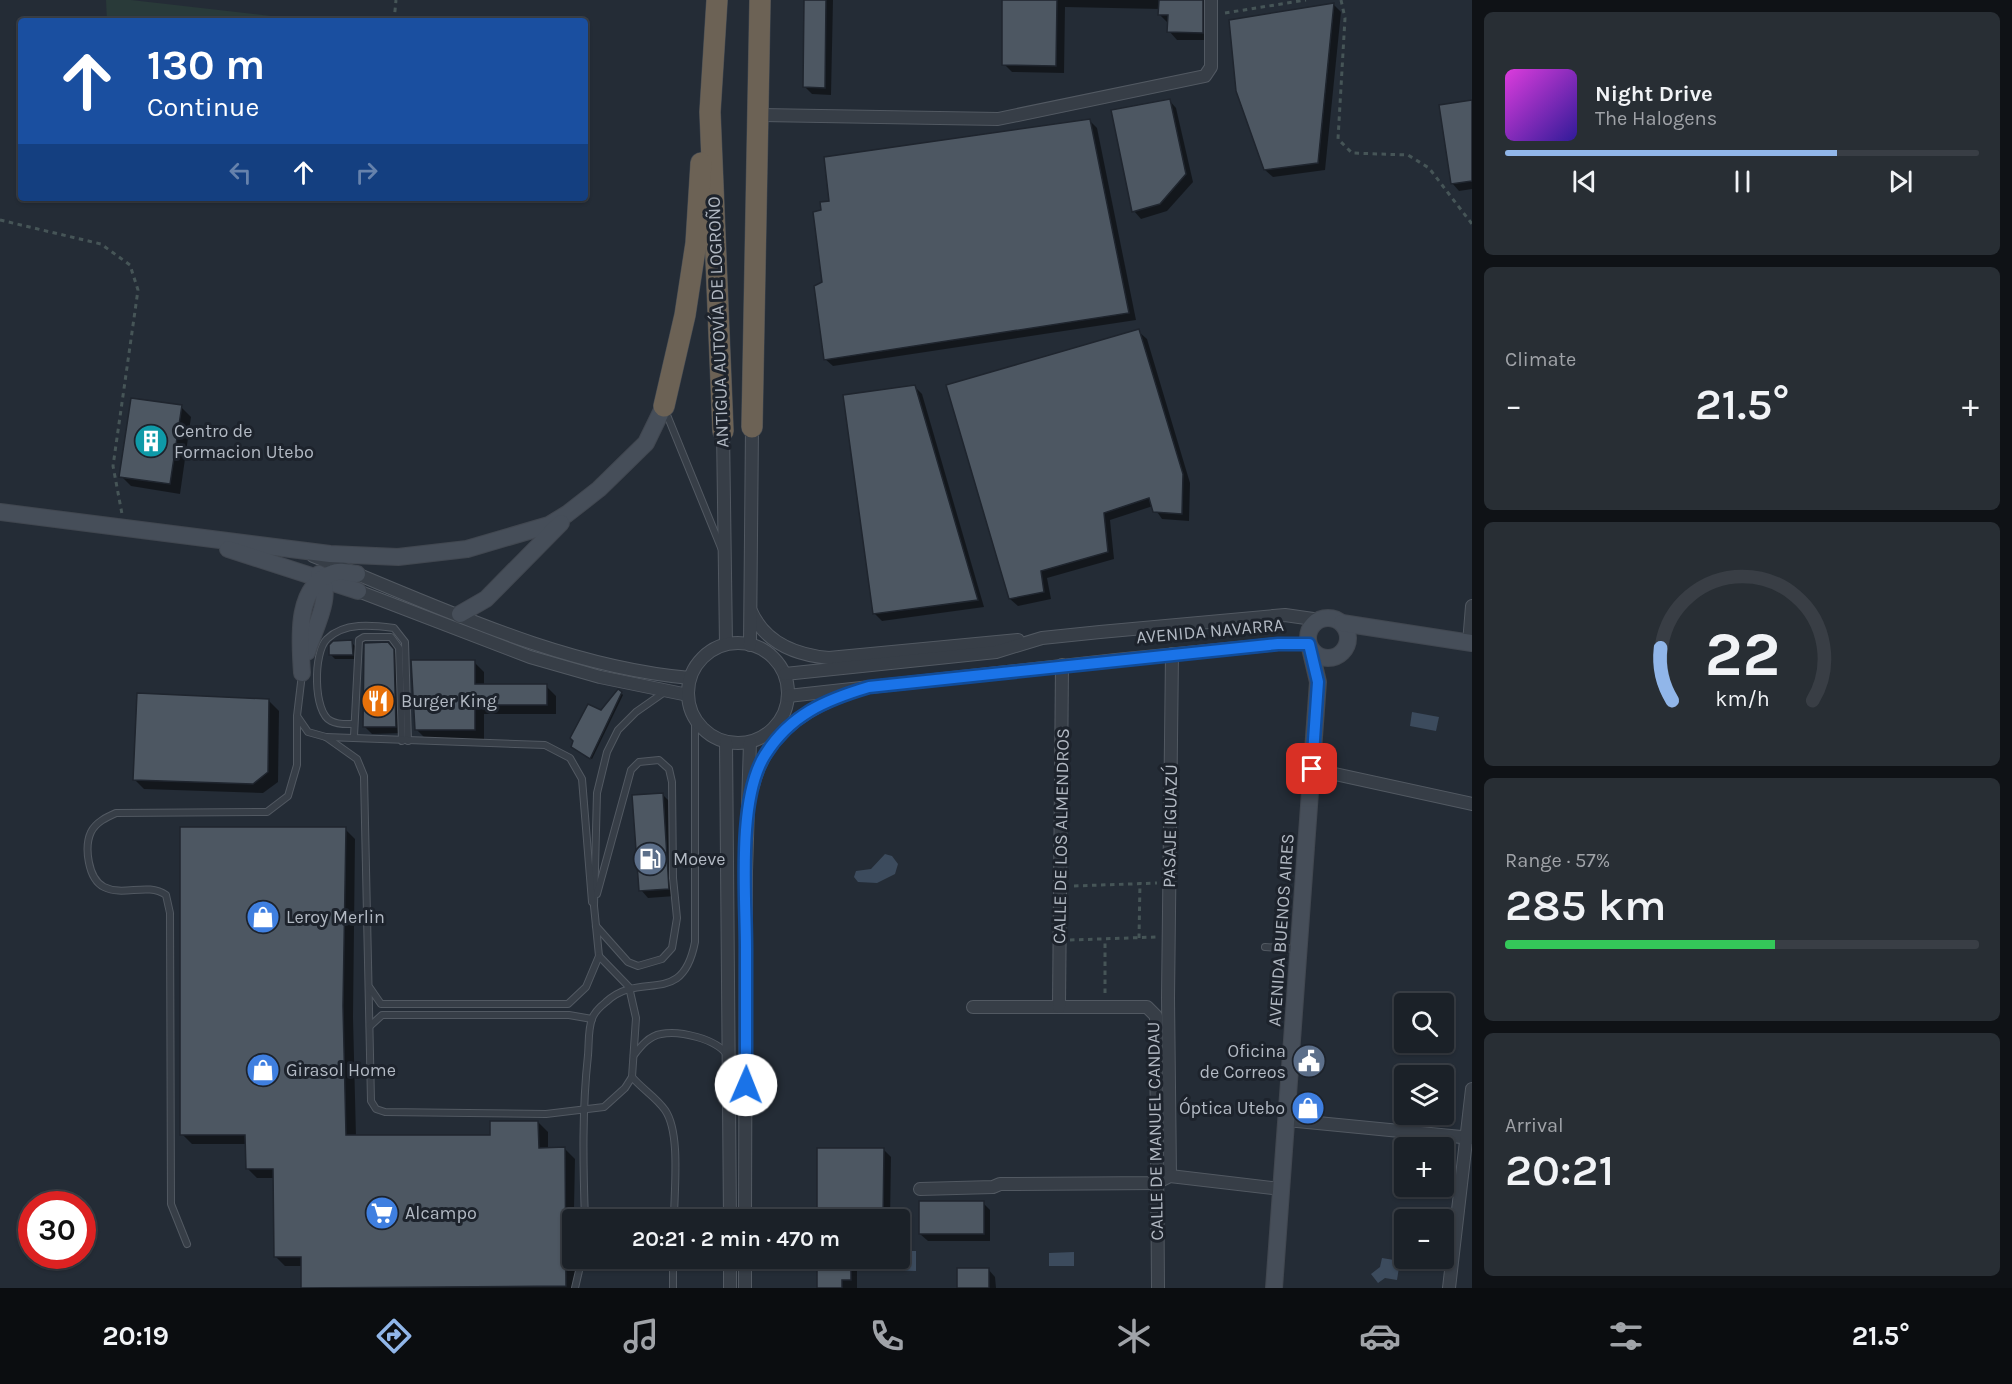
<!DOCTYPE html>
<meta charset="utf-8">
<style>
:root{--surface:#1b2128;--page:#282e34;--text:#f1f3f6;--muted:#a0a3a8;--line:#393e45;--accent:#91b6e9}
body{margin:0;font-family:Karla,sans-serif;background:var(--page);color:var(--text);height:100vh;display:flex;flex-direction:column;font-size:22px;white-space:nowrap}
*{box-sizing:border-box;margin:0}
p{font-size:20px;color:var(--muted)}
.icon{flex:none;width:33px;height:33px;fill:none;stroke:currentColor;stroke-width:2;stroke-linecap:round;stroke-linejoin:round}
.map{position:relative;flex:1;overflow:hidden}
.drawer{display:flex;flex-direction:column;gap:12px;padding:12px;background:#0f1216;width:540px}
.drawer>*{flex:none}
.guide{position:absolute;left:18px;top:18px;width:570px;height:183px;border-radius:6px;box-shadow:0 2px 4px #0004,0 0 0 2px var(--line);background:#1a4fa0;color:#fff;overflow:hidden}
.tools{position:absolute;left:1394px;top:993px;display:grid;gap:12px}
.tools a{display:grid;place-items:center;width:60px;height:60px;border-radius:6px;background:var(--surface);box-shadow:0 2px 4px #0004,0 0 0 2px var(--line);font-size:30px}
.speed{position:absolute;left:18px;top:1191px;display:flex;gap:12px;font-size:30px;font-weight:700;text-align:center}
.speed>*{display:grid;place-content:center;width:78px;height:78px;border-radius:50%;background:var(--surface);box-shadow:0 2px 4px #0004,0 0 0 2px var(--line);line-height:1}
.speed .limit{border:9px solid #d22;background:#fff;color:#111}
.pin{position:absolute;display:grid;place-items:center;width:51px;height:51px;color:#fff;margin:-26px;border-radius:12px;box-shadow:0 3px 9px #0006}
.me{position:absolute;width:66px;margin:-33px;rotate:1deg;stroke-linejoin:round;filter:drop-shadow(0 0 4px #0008)}
.turn{display:flex;align-items:center;gap:21px;height:126px;padding:0 30px;font-size:27px}
.turn .icon{width:78px;height:78px;stroke-width:2.5}
.turn b{display:block;font-size:42px;line-height:51px}
.lanes{display:flex;align-items:center;height:57px;padding:0 30px;background:#0003;justify-content:center;gap:30px;direction:ltr}
.lanes .off{opacity:.35}
.big{font-size:45px;font-weight:600;line-height:1.1}
.drawer .widget{flex:1;display:flex;flex-direction:column;justify-content:center;gap:9px;min-width:0;padding:0 21px;border-radius:9px;background:var(--page)}
.drawer .dial{align-items:center;gap:0}
.dial svg{height:156px;overflow:visible;fill:none;stroke:var(--line);stroke-width:7;stroke-linecap:round;text-anchor:middle}
.dial text{fill:var(--text);stroke:none}
.song{display:flex;align-items:center;gap:18px}
.cover{width:72px;height:72px;border-radius:9px;background:linear-gradient(135deg,hsl(300 70% 55%),hsl(250 70% 35%))}
.played{height:6px;border-radius:3px;background:linear-gradient(90deg,var(--accent) 70%,var(--line) 70%)}
.keys{display:flex;justify-content:space-around;direction:ltr}
.heat{display:flex;justify-content:space-between;align-items:center;font-size:33px;direction:ltr}
.charge{height:9px;border-radius:4px;background:linear-gradient(90deg,#34c759 57%,var(--line) 0)}
.trip{position:absolute;left:562px;top:1209px;width:348px;height:60px;border-radius:6px;background:var(--surface);box-shadow:0 2px 4px #0004,0 0 0 2px var(--line);font-weight:600;line-height:60px;text-align:center}
.menu{display:flex;height:96px;justify-content:space-around;align-items:center;background:#0b0d10;color:var(--muted)}
.menu .icon{width:42px;height:42px}
.menu .selected{color:var(--accent)}
.menu b{font-size:27px;color:var(--text)}
main{display:flex;flex:1;min-height:0}
.map>svg:first-child{display:block}
.green{fill:#293a39}
.water{fill:#3c4b5d}
.shadow{fill:#0007}
.building{fill:#4d5762;stroke:#1f252e;stroke-width:1.5}
.lines{fill:none;stroke-linecap:round;stroke-linejoin:round}
.lane-casing{stroke:#525962;stroke-width:8}
.street-casing{stroke:#525962;stroke-width:14}
.secondary-casing{stroke:#414750;stroke-width:18}
.highway-casing{stroke:#424952;stroke-width:22}
.path{stroke:#465557;stroke-width:3;stroke-dasharray:4.5 4.5;stroke-linecap:butt}
.lane{stroke:#373e47;stroke-width:6}
.street{stroke:#373e47;stroke-width:12}
.secondary{stroke:#464e59;stroke-width:16}
.highway{stroke:#6c6255;stroke-width:21}
.route-casing{stroke:#114b97;stroke-width:15}
.route{stroke:#1a73e8;stroke-width:10}
.labels{text-anchor:middle;dominant-baseline:central;stroke-width:6;stroke-linejoin:round;paint-order:stroke}
.street-label{font-size:18px;fill:#b2b9c3;stroke:#1d232c}
.poi-label{font-size:18px;fill:#b2b9c3;stroke:#1d232c;text-anchor:start}
</style>
<main>
<div class="map">
<svg width="1472" height="1288" viewBox="0 0 1472 1288">
<rect width="100%" height="100%" fill="#242c36"/>
<path class="green" d="M106,0H131L314,21H107Z"/>
<g class="water">
<path d="M1412,712L1439,717L1436,731L1410,726Z"/>
<path d="M885,854L892,856L898,864L895,874L877,883L858,882L854,877L856,871L871,869Z"/>
<path d="M900,1251H916V1271L885,1270V1259L900,1258Z"/>
<path d="M1074,1252V1266H1049V1253Z"/>
<path d="M1382,1258L1400,1261L1397,1280L1385,1278L1378,1283L1371,1274L1380,1267Z"/>
</g>
<g class="shadow">
<path d="M806,0H833L831,95L812,94L804,86Z"/>
<path d="M1003,0H1211L1210,40H1177L1169,31V24L1160,15V9L1065,7L1064,73L1012,72L1004,64Z"/>
<path d="M1334,5L1341,12L1325,170L1273,177L1265,170Z"/>
<path d="M1169,100L1176,108L1193,182L1167,211L1141,219L1134,211Z"/>
<path d="M1472,102V189L1459,191L1452,183Z"/>
<path d="M1089,120L1097,128L1136,320L833,366L825,359L823,212Z"/>
<path d="M1139,332L1147,339L1190,483L1189,521L1162,519L1153,506L1110,520L1114,559L1047,578L1051,599L1018,606L1010,599Z"/>
<path d="M915,387L922,394L984,607L882,621L874,613Z"/>
<path d="M181,407L191,417L180,494L131,486L121,476Z"/>
<path d="M352,643L356,647L357,659H335L331,655Z"/>
<path d="M388,644L400,658L403,733L372,734L365,727Z"/>
<path d="M474,662L484,672V686H546L556,696V714H484V739H426L416,729Z"/>
<path d="M621,693L623,695L592,759L575,749L601,712Z"/>
<path d="M269,701L279,711L278,782L263,793L144,789L134,779Z"/>
<path d="M663,795L670,802L675,896L648,898L641,890Z"/>
<path d="M345,829L355,839L353,1017L356,1137L492,1136L538,1122L548,1132V1149H565L575,1159L573,1258H575L576,1288H303V1266H285L275,1256V1178H257L247,1168V1144H192L182,1134Z"/>
<path d="M884,1150L891,1157L890,1220H819Z"/>
<path d="M983,1203L990,1210V1241H928L920,1234Z"/>
<rect x="819" y="1258" width="38" height="30"/>
<path d="M988,1269L995,1277L996,1288H958Z"/>
</g>
<g class="building">
<path d="M804,0H826L825,88L803,87Z"/>
<path d="M1002,0H1057L1056,66L1002,65Z"/>
<path d="M1159,0H1203V33L1167,32L1168,15H1158Z"/>
<path d="M1334,3L1318,163L1264,170L1236,91L1229,20Z"/>
<path d="M1170,99L1186,174L1160,204L1132,212L1111,110Z"/>
<path d="M1472,100V181L1451,184L1439,105Z"/>
<path d="M1090,119L1129,313L824,360L814,286L822,282L813,212L821,210L820,202L829,201L824,157Z"/>
<path d="M1139,329L1183,474L1182,514L1153,512L1149,498L1104,513L1108,552L1041,571L1044,592L1009,599L946,385Z"/>
<path d="M915,385L978,600L873,614L843,395Z"/>
<path d="M131,398L182,405L170,484L119,477Z"/>
<path d="M352,640L353,655H329V645L333,641Z"/>
<path d="M388,642L394,649L396,727H363L364,643Z"/>
<path d="M411,660H475V684H547V705H475V730H415Z"/>
<path d="M618,689L622,692L590,759L571,747L573,741L570,738L588,704L601,710Z"/>
<path d="M137,693L269,699L268,772L253,784L133,780Z"/>
<path d="M663,793L669,889L639,891L632,795Z"/>
<path d="M180,827H346L343,1006L346,1135H490V1121H538L539,1148L565,1147L566,1286L301,1288V1257H274L273,1169H246L245,1135H180Z"/>
<path d="M817,1148H884L883,1220H817Z"/>
<rect x="919" y="1201" width="65" height="33"/>
<path d="M817,1258H851V1280H842V1288H817Z"/>
<rect x="957" y="1268" width="32" height="20"/>
</g>
<g class="lines">
<defs>
<g id="lane">
<path d="M665,410L722,550"/>
<path d="M302,674L297,716L308,732L326,737L357,759L364,776L371,1101L376,1109L385,1112L546,1114L604,1107L625,1088L632,1077L636,1018L629,987L599,956L594,906L597,793L607,752L618,730L636,712L666,691"/>
<path d="M354,724C347,724 338,725 331,721C313,713 313,652 327,639C344,622 372,625 394,628L405,642L408,741"/>
<path d="M354,736L359,640L364,637H391L399,648L402,741"/>
<path d="M326,737L545,745L570,758L582,779L592,902"/>
<path d="M596,926L628,962L638,966L662,959L672,948L677,918L673,878L672,782L669,769L659,760L639,762L631,770L597,894"/>
<path d="M1265,947L1298,949"/>
<path d="M370,988L381,1004H568L586,987L599,956"/>
<path d="M370,1026L382,1015H569L592,1019"/>
<path d="M634,1055C641,1046 649,1036 661,1034C679,1030 717,1039 727,1055"/>
<path d="M632,1077C642,1089 656,1097 665,1110C681,1133 674,1191 674,1220"/>
<path d="M585,1220C583,1164 582,1110 588,1055C589,1044 588,1029 592,1019C594,1012 601,1006 606,1002C641,969 682,1009 695,942V719"/>
<path d="M187,1244L171,1204L170,913L166,895C147,882 124,897 104,887C88,879 84,847 91,832C96,822 107,817 116,813L267,812L288,796L297,765V717"/>
<path d="M575,1288L582,1258"/>
<path d="M673,1288V1258"/>
</g>
<g id="street">
<path d="M757,115L998,119L1205,76L1211,67V0"/>
<path d="M723,431L726,644"/>
<path d="M313,556C433,604 560,667 690,678"/>
<path d="M358,591L530,657L600,677L688,695"/>
<path d="M751,611C765,643 796,655 829,658L1018,640"/>
<circle cx="738" cy="693" r="50"/>
<path d="M1469,643L1472,606"/>
<path d="M750,645L752,427"/>
<path d="M785,674L996,652L1042,638L1100,632L1285,615L1320,620"/>
<path d="M788,696L1116,660L1278,644H1309"/>
<path d="M726,742L730,1220"/>
<path d="M1312,769L1472,804"/>
<path d="M753,786C764,738 802,710 847,694"/>
<path d="M973,1007H1147L1156,1016L1158,1288"/>
<path d="M1059,1007L1062,665"/>
<path d="M1287,1120L1472,1138"/>
<path d="M1170,1176L1168,998L1172,654"/>
<path d="M920,1189L993,1187L1000,1184L1156,1183L1170,1176L1281,1189"/>
<path d="M745,1220L746,871L750,742"/>
<path d="M730,1258V1288"/>
<path d="M745,1288V1258"/>
<path d="M1449,1288L1472,1089"/>
</g>
<g id="secondary">
<path d="M0,512L330,554L398,557L467,549L549,525L567,514L599,489L646,443L664,406"/>
<path d="M228,549L358,591"/>
<path d="M460,614L486,599L561,523"/>
<circle cx="1328" cy="638" r="20"/>
<path d="M1342,623L1472,643"/>
<path d="M307,652C313,631 335,594 319,574"/>
<path d="M302,673C300,641 294,586 333,573C340,570 349,573 357,574"/>
<path d="M1274,1288L1318,682L1310,648"/>
</g>
<g id="highway">
<path d="M717,0L710,112L723,431"/>
<path d="M664,406L685,315L696,243L701,163"/>
<path d="M752,427L760,0"/>
</g>
</defs>
<use href="#lane" class="lane-casing"/>
<use href="#street" class="street-casing"/>
<use href="#secondary" class="secondary-casing"/>
<use href="#highway" class="highway-casing"/>
<g class="path">
<path d="M1341,0L1345,18L1338,139L1352,153L1408,155L1429,168L1472,224"/>
<path d="M1225,13L1306,0"/>
<path d="M394,21L396,0"/>
<path d="M0,220L101,244L130,265L138,290L113,466L122,514"/>
<path d="M1074,886L1157,883"/>
<path d="M1139,938L1140,882"/>
<path d="M1070,940L1157,937"/>
<path d="M1105,993V939"/>
</g>
<use href="#lane" class="lane"/>
<use href="#street" class="street"/>
<use href="#secondary" class="secondary"/>
<use href="#highway" class="highway"/>
</g>
<g class="lines">
<defs>
<path id="route" d="M746,1085C746,1040 746,994 746,948C746,896 737,799 765,755C790,715 825,700 869,687L1278,644H1309L1318,682L1312,769"/>
</defs>
<use href="#route" class="route-casing"/>
<use href="#route" class="route"/>
</g>
<defs>
<symbol id="building-disc" viewBox="-11 -11 22 22"><circle r="9.5" fill="#0f9aa8" stroke="#1d232c"/><path d="M-4-6H4V6H1V3H-1V6H-4ZM-2.5-4.3h1.7v1.8h-1.7ZM.8-4.3h1.7v1.8H.8ZM-2.5-1h1.7V.8h-1.7ZM.8-1h1.7V.8H.8Z" fill="#fff"/></symbol>
<symbol id="restaurant-disc" viewBox="-11 -11 22 22"><circle r="9.5" fill="#e8710a" stroke="#1d232c"/><path d="M-5-6h1v4h1v-4h1v4h1v-4h1v5L-1.5 .5V6h-2V.5L-5-1ZM5-6V6H3V1.5H1.5Q1.5-4 5-6Z" fill="#fff"/></symbol>
<symbol id="fuel-disc" viewBox="-11 -11 22 22"><circle r="9.5" fill="#5c6f8a" stroke="#1d232c"/><path d="M-5.5-6h7V0h2V4h1.3V-2.5L3-4.5l.8-.8L6-3V5H2.5V1h-1V6h-7ZM-4.2-4.7v3.2H.2V-4.7Z" fill="#fff"/></symbol>
<symbol id="shop-disc" viewBox="-11 -11 22 22"><circle r="9.5" fill="#3f7fe0" stroke="#1d232c"/><path d="M-5-2.5h2.3a2.7 3.5 0 0 1 5.4 0H5L5.5 6h-11ZM-1.5-2.5h3a1.5 2.3 0 0 0-3 0Z" fill="#fff"/></symbol>
<symbol id="civic-disc" viewBox="-11 -11 22 22"><circle r="9.5" fill="#5c6f8a" stroke="#1d232c"/><path d="M-.6-6.5H3V-4.5H.6V-3L4-1V1h2V6H-6V1h2V-1L-.6-3ZM-1.2 2.5V6h2.4V2.5Z" fill="#fff"/></symbol>
<symbol id="supermarket-disc" viewBox="-11 -11 22 22"><circle r="9.5" fill="#3f7fe0" stroke="#1d232c"/><path d="M-6-5.5h2.5l.6 2H6L4.5 2H-2.5L-4.4-4H-6ZM-1.5 3.2a1.3 1.3 0 1 0 .1 0ZM3 3.2a1.3 1.3 0 1 0 .1 0Z" fill="#fff"/></symbol>
</defs>
<g fill-rule="evenodd">
<use href="#building-disc" x="132" y="422" width="38" height="38"/>
<use href="#restaurant-disc" x="359" y="682" width="38" height="38"/>
<use href="#fuel-disc" x="631" y="840" width="38" height="38"/>
<use href="#shop-disc" x="244" y="898" width="38" height="38"/>
<use href="#civic-disc" x="1290" y="1042" width="38" height="38"/>
<use href="#shop-disc" x="244" y="1051" width="38" height="38"/>
<use href="#shop-disc" x="1289" y="1089" width="38" height="38"/>
<use href="#supermarket-disc" x="363" y="1194" width="38" height="38"/>
</g>
<g class="labels">
<g class="street-label">
<text transform="translate(718 322) rotate(-92)">ANTIGUA AUTOVÍA DE LOGROÑO</text>
<text transform="translate(1210 631) rotate(-5)">AVENIDA NAVARRA</text>
<text transform="translate(1170 826) rotate(-89)">PASAJE IGUAZÚ</text>
<text transform="translate(1061 836) rotate(-89)">CALLE DE LOS ALMENDROS</text>
<text transform="translate(1281 930) rotate(-86)">AVENIDA BUENOS AIRES</text>
<text transform="translate(1155 1131) rotate(-91)">CALLE DE MANUEL CANDAU</text>
</g>
<g class="poi-label">
<text x="174" y="431">Centro de<tspan x="174" dy="21">Formacion Utebo</tspan></text>
<text x="401" y="701">Burger King</text>
<text x="673" y="859">Moeve</text>
<text x="286" y="917">Leroy Merlin</text>
<text x="1286" y="1051" text-anchor="end">Oficina<tspan x="1286" dy="21">de Correos</tspan></text>
<text x="286" y="1070">Girasol Home</text>
<text x="1285" y="1108" text-anchor="end">Óptica Utebo</text>
<text x="405" y="1213">Alcampo</text>
</g>
</g>
</svg>
<div class="tools">
<a><svg class="icon" aria-label="search" viewBox="0 0 24 24"><circle cx="10" cy="10" r="6"/><path d="M15 15l6 6"/></svg></a>
<a><svg class="icon" aria-label="layers" viewBox="0 0 24 24"><path d="M12 4l9 5-9 5-9-5zM3 14l9 5 9-5"/></svg></a>
<a>+</a>
<a>−</a>
</div>
<div class="speed"><div class="limit">30</div></div>
<div class="pin" style="left:1312px;top:769px;background:#d93025"><svg class="icon" aria-label="arrive" viewBox="0 0 24 24"><path d="M6 21V4h12l-3 4 3 4H6"/></svg></div>
<svg class="me" style="left:746px;top:1085px" viewBox="-20 -20 40 40"><circle r="19" fill="#fff"/><path d="M0-13L10 11 0 6-10 11z" fill="#1a73e8"/></svg>
<div class="trip">20:21 · 2 min · 470 m</div>
<div class="guide">
<div class="turn"><svg class="icon" aria-label="ahead" viewBox="0 0 24 24"><path d="M12 20V5M6 11l6-6 6 6"/></svg><div><b>130 m</b>Continue</div></div>
<div class="lanes"><svg class="icon off" aria-label="left" viewBox="0 0 24 24"><path d="M17 20v-9H6M10 6l-5 5 5 5"/></svg><svg class="icon" aria-label="ahead" viewBox="0 0 24 24"><path d="M12 20V5M6 11l6-6 6 6"/></svg><svg class="icon off" aria-label="right" viewBox="0 0 24 24"><path d="M7 20v-9h11M14 6l5 5-5 5"/></svg></div>
</div>
</div>
<section class="drawer">
<div class="widget">
<div class="song"><i class="cover"></i><div><b>Night Drive</b><p>The Halogens</p></div></div>
<div class="played"></div>
<div class="keys"><svg class="icon" aria-label="previous" viewBox="0 0 24 24"><path d="M18 5L8 12l10 7zM5 5v14"/></svg><svg class="icon" aria-label="pause" viewBox="0 0 24 24"><path d="M8 5v14M16 5v14"/></svg><svg class="icon" aria-label="next" viewBox="0 0 24 24"><path d="M6 5l10 7-10 7zM19 5v14"/></svg></div>
</div>
<div class="widget"><p>Climate</p>
<div class="heat"><a>−</a><b class="big">21.5°</b><a>+</a></div>
</div>
<div class="widget dial"><svg viewBox="0 0 100 80">
<path d="M14 69A42 42 0 1 1 86 69"/>
<path d="M14 69A42 42 0 0 1 8 42" stroke="#91b6e9"/>
<text x="50" y="56" font-size="32" font-weight="700">22</text>
<text x="50" y="72" font-size="11">km/h</text>
</svg></div>
<div class="widget"><p>Range · 57%</p><b class="big">285 km</b><div class="charge"></div></div>
<div class="widget"><p>Arrival</p><b class="big">20:21</b></div>
</section>
</main>
<nav class="menu">
<b>20:19</b>
<svg class="icon selected" aria-label="directions" viewBox="0 0 24 24"><path d="M12 3l9 9-9 9-9-9zM9 14v-3h6M13 9l2 2-2 2"/></svg>
<svg class="icon" aria-label="music" viewBox="0 0 24 24"><path d="M9 18V5l10-2v13"/><circle cx="6" cy="18" r="3"/><circle cx="16" cy="16" r="3"/></svg>
<svg class="icon" aria-label="phone" viewBox="0 0 24 24"><path d="M5 4h4l2 5-3 2q2 4 5 5l2-3 5 2v4C11 20 4 13 5 4z"/></svg>
<svg class="icon" aria-label="climate" viewBox="0 0 24 24"><path d="M12 3v18M4 7l16 10M4 17L20 7"/></svg>
<svg class="icon" aria-label="car" viewBox="0 0 24 24"><path d="M5 17H2v-5l4-1 3-4h7l3 4 3 1v5h-3M9 17h6M6 11h13"/><circle cx="7" cy="17" r="2"/><circle cx="17" cy="17" r="2"/></svg>
<svg class="icon" aria-label="filters" viewBox="0 0 24 24"><path d="M4 7h16M4 17h16"/><circle cx="9" cy="7" r="2"/><circle cx="15" cy="17" r="2"/></svg>
<b>21.5°</b>
</nav>
